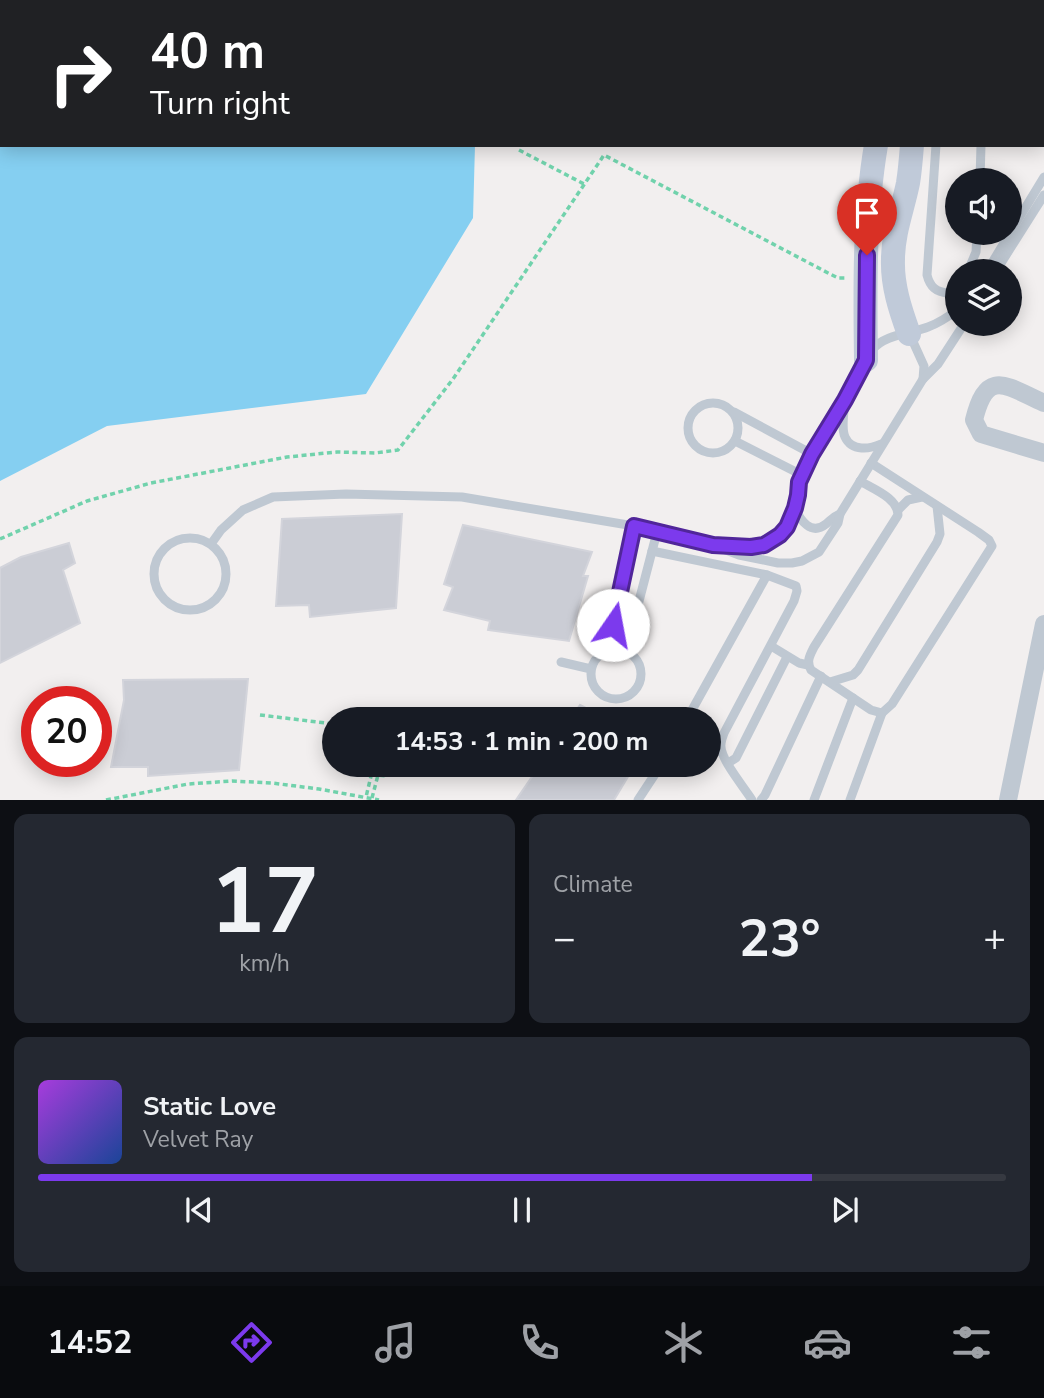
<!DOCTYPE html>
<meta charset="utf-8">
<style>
:root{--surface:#171b24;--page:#242831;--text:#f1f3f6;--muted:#9ea1a6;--line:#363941;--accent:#7c3aed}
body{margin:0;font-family:"Nunito Sans",sans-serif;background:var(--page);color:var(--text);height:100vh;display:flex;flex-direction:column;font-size:26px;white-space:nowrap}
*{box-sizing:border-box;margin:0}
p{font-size:23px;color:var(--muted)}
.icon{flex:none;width:38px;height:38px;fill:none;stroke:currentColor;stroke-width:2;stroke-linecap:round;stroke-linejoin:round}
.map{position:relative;height:800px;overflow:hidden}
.side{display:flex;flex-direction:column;gap:14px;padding:14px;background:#0d0f14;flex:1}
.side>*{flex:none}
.hud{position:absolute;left:0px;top:0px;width:1045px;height:147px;box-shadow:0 4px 18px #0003;background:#202124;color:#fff;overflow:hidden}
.buttons{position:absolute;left:945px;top:168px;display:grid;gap:14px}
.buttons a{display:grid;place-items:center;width:77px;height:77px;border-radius:50%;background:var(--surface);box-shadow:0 4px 18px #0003;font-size:35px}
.speed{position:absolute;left:21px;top:686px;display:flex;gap:14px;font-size:35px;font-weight:700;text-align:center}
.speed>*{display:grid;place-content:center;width:91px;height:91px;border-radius:50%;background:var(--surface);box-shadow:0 4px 18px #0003;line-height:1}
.speed .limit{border:10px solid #d22;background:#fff;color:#111}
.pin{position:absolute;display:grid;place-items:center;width:60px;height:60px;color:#fff;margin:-72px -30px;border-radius:50% 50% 50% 0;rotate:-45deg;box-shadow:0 0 7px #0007}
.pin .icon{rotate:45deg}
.me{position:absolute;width:77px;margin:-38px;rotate:12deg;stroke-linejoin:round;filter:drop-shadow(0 0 5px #0008)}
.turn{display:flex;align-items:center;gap:24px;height:147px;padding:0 35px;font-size:32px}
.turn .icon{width:91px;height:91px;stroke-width:2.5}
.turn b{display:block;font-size:49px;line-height:60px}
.big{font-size:52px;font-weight:700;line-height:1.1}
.side .widget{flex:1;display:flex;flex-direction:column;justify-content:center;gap:10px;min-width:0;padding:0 24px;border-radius:14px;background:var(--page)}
.side .dial{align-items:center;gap:0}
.dial b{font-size:91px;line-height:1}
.song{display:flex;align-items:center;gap:21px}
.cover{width:84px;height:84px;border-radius:10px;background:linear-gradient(135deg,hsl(280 70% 55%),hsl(220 70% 35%))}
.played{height:7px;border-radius:4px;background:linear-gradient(90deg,var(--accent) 80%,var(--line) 80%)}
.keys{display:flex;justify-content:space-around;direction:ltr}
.heat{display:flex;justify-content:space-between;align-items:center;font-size:38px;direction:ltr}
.side .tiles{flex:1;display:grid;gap:14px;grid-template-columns:1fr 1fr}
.widget:last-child{grid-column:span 2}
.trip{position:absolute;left:322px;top:707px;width:399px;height:70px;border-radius:35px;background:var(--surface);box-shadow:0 4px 18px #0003;font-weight:700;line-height:70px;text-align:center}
.tabs{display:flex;height:112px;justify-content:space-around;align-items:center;background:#090b0e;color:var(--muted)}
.tabs .icon{width:49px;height:49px}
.tabs .on{color:var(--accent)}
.tabs b{font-size:32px;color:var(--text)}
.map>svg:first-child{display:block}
.water{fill:#85cff1}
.building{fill:#cbcdd5;stroke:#d3d4db;stroke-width:2}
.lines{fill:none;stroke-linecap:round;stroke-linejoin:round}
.path{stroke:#71d2ac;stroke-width:3.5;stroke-dasharray:5 3.5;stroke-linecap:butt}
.lane{stroke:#bfc8d2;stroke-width:9}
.street{stroke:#bfc8d2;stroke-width:18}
.secondary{stroke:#c0cad9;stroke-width:24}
.route-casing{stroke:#51269a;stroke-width:18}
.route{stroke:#7c3aed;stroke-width:12}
</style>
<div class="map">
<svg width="1044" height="800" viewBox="0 0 1044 800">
<rect width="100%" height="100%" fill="#f2efef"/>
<path class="water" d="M0,0H479V2H2V145H475L473,218L366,394L107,426L0,481Z"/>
<g class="building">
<path d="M402,514L396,608L310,617L309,605L276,606L282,519Z"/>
<path d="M463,525L592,552L583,576H588L569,641L488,630L490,621L444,610L453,587L444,584Z"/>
<path d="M69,543L75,563L63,570L80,623L0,663V568L21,557Z"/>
<path d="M248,679L239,770L148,776V767H111L124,700L123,680Z"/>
<path d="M580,705L607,719H570Z"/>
<path d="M540,765H635L614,800H516Z"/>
</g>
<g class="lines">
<g class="path">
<path d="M519,150L584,184"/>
<path d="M0,539L87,501L151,483L287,457L337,452L375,453L398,450L453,379L604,155L830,274L838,278H847"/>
<path d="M260,715L334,724"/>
<path d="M363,765L362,770L372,772L366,797"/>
<path d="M485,765L496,768"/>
<path d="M372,798L378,775L386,776L390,765"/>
<path d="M106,800L188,784L232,781L272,783L319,789L379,800"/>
</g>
<g class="lane">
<path d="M952,2L953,0"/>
<path d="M984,2V0"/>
<path d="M1043,82H1044"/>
<path d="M936,145L927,275C930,287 936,292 948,293L957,287"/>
<path d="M980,180L981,145"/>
<path d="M968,271L976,252L977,233"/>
<path d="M987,271L1044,177"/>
<path d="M996,271L1044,195"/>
<path d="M910,335L924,366L923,379"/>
<path d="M872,350C885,334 910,334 928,327C939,323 948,317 957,310"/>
<path d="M845,402C844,412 841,428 845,437C852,452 870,449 881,444"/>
<circle cx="713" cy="428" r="25"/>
<path d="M734,412L812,454"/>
<path d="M735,441L802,475"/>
<path d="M860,481C873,489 898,498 898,515L814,647C810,655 806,661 811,670L871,710L882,713L892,704L992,546L989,540L978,532L871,463"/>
<path d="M795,508C800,520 811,536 826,524C831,520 833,517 840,514"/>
<path d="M898,510L908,500L922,497"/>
<circle cx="190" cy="574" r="36"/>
<path d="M211,544L221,530L243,510L273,497L346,494L462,497L634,526L713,545L739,555L778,563H792L802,561L819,552L838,523L840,514L923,379L938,364L964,324"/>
<path d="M722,546L751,547L764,545L780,535L787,527L797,501L799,482L812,454L845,400L865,362"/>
<path d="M652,551L767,575L796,586L797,591L794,601L724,733C723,736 721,740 721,744C719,758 744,787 752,800"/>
<path d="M771,646L799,663L808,665"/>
<circle cx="616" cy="674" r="25"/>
<path d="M608,650L634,526"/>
<path d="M626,651L657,532"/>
<path d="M561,662L591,669"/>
<path d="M830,682L853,675L858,670L937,542L940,534L937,506"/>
<path d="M687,719L767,575"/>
<path d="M728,763L736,758L787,657"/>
<path d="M638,800L661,765"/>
<path d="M761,800L765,795L821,676"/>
<path d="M814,800L853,698"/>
<path d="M850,800L882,713"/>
</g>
<g class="street">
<path d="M1044,403C1006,386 987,367 974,420L981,434L1044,453"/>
<path d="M1008,800L1044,624"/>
</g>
<g class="secondary">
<path d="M903,2V0"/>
<path d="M940,2V0"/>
<path d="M909,334C900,309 892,285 893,259C893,233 903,208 908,183C910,171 911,158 912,145"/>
<path d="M866,360C865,289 864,216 876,145"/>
</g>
</g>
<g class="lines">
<defs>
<path id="route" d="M613,625L634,526L713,545L751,547L764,545L780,535L787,527L795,508L798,495L799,482L812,454L845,400L866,360L867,255"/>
</defs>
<use href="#route" class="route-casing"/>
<use href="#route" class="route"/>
</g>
</svg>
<div class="buttons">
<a><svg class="icon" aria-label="sound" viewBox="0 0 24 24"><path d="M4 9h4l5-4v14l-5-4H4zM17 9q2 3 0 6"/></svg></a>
<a><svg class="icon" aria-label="layers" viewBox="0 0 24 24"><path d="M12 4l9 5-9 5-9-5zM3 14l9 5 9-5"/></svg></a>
</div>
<div class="speed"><div class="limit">20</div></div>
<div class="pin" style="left:867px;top:255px;background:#d93025"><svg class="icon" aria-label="arrive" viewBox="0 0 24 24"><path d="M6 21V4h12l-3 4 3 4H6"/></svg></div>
<svg class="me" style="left:613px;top:625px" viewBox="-20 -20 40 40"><circle r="19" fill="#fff"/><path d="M0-13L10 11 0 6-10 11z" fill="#7c3aed"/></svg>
<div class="trip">14:53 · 1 min · 200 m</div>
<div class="hud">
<div class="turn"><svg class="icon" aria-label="right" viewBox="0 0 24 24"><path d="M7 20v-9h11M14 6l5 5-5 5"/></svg><div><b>40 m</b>Turn right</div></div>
</div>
</div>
<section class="side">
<div class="tiles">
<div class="widget dial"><b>17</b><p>km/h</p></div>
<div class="widget"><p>Climate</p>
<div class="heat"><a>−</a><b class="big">23°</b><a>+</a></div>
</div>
<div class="widget">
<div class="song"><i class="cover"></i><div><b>Static Love</b><p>Velvet Ray</p></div></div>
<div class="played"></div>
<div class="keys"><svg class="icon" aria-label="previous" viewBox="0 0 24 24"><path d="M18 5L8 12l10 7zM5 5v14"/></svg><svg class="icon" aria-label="pause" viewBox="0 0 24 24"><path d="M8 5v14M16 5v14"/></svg><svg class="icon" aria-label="next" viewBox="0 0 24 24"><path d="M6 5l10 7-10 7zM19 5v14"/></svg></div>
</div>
</div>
</section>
<nav class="tabs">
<b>14:52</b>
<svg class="icon on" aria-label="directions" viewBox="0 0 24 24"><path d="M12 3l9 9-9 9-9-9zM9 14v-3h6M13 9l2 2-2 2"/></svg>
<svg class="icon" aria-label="music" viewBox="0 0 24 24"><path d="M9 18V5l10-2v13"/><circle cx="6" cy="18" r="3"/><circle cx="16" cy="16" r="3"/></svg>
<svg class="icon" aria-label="phone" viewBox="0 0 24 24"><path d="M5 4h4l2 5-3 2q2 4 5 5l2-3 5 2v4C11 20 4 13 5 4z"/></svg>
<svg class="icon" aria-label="climate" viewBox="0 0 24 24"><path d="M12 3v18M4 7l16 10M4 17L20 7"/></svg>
<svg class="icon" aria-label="car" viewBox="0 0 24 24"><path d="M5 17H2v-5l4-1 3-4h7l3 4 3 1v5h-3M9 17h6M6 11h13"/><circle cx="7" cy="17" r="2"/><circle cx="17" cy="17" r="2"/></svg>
<svg class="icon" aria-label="filters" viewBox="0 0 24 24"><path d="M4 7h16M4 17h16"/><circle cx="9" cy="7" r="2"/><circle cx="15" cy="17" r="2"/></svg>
</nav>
